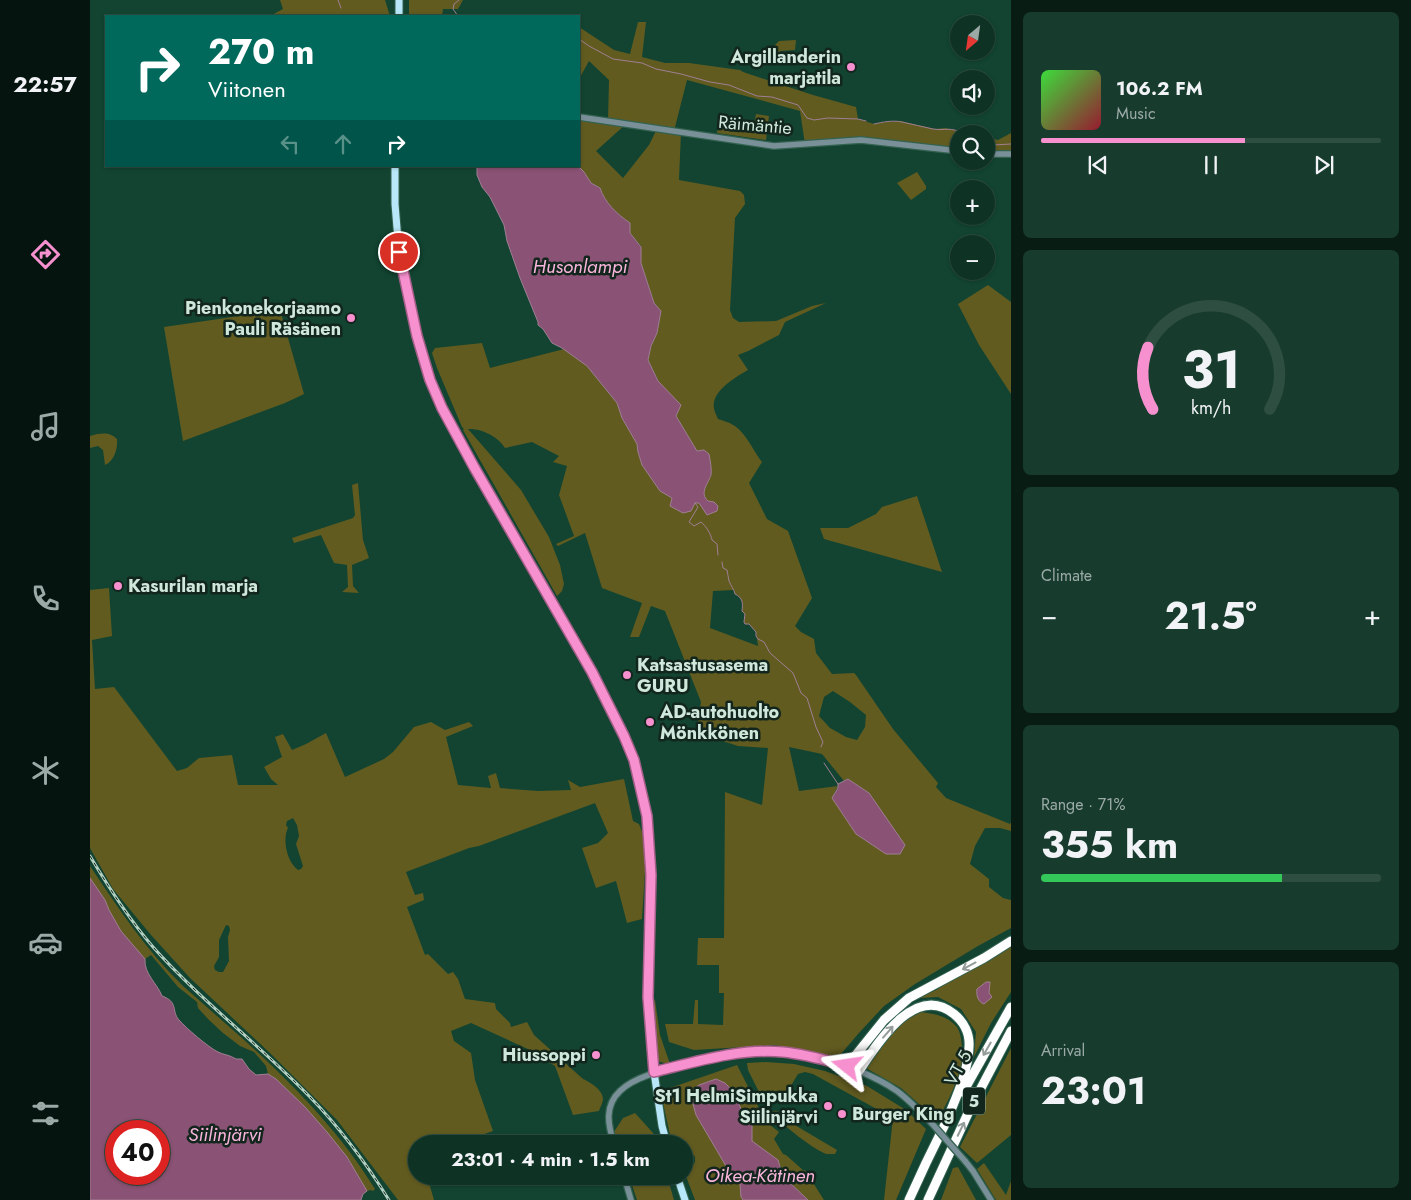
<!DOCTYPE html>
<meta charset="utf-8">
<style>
:root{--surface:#0e3325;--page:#173b2d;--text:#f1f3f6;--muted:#9baaa7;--line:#2e4e42;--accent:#f790ce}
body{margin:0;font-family:Jost,sans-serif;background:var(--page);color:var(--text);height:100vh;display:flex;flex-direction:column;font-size:19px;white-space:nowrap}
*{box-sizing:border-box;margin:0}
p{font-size:16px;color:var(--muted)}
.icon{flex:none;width:28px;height:28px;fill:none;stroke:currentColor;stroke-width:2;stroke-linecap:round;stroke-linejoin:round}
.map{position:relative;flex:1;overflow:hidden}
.details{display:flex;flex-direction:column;gap:12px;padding:12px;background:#081c14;width:400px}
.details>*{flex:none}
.top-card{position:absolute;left:15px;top:15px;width:475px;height:152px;border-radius:0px;box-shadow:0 1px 4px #0004,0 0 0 1px var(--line);background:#00695c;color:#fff;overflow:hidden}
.needle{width:32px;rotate:209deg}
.tools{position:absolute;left:860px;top:15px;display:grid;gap:10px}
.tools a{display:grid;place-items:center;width:45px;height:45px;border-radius:50%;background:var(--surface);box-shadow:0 1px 4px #0004,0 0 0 1px var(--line);font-size:25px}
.speed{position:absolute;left:15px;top:1120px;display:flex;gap:10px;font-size:25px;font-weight:700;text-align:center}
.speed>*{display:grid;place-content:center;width:65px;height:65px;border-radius:50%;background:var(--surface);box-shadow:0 1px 4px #0004,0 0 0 1px var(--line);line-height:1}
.speed .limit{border:8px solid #d22;background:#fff;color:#111}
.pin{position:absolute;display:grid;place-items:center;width:42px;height:42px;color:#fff;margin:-21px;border:2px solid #fff;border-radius:50%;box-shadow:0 1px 5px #0007}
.me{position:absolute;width:55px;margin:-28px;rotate:285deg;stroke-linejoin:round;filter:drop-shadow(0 0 4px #0008)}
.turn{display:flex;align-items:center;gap:18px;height:105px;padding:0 20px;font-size:22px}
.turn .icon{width:65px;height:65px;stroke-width:2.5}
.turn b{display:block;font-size:35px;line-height:42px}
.lanes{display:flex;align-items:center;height:48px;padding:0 20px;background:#0003;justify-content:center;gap:25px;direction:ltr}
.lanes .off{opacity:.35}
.big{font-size:38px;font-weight:700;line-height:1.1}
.details .tile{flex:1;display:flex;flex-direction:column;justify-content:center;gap:8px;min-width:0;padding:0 18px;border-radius:8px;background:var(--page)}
.details .dial{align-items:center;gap:0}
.dial svg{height:130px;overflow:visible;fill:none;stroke:var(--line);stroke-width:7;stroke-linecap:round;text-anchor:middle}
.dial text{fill:var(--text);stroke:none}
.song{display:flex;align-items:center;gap:15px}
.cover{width:60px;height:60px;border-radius:8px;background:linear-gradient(135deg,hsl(120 70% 55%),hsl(350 70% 35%))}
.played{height:5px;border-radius:2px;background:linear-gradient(90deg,var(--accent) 60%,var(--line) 60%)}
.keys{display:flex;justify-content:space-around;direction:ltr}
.heat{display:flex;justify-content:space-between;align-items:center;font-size:28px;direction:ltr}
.charge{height:8px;border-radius:4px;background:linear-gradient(90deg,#34c759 71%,var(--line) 0)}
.trip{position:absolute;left:318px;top:1135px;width:285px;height:50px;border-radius:25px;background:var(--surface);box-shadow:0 1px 4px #0004,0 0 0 1px var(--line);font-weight:700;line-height:50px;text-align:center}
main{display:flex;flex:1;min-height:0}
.tabs{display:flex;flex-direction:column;width:90px;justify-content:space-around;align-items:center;background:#06140f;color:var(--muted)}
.tabs .icon{width:35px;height:35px}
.tabs .current{color:var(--accent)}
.tabs b{font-size:22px;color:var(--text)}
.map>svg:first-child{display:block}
.green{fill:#615b20;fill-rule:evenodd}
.water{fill:#8a5274;stroke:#9f7f93;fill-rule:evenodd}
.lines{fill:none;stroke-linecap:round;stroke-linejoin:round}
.stream{stroke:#9f7f93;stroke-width:1}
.minor-casing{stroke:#346250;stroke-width:8}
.major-casing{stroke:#346250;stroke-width:9}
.highway-casing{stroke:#346250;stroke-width:11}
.minor{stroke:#7a9099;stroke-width:5.5}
.major{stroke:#b8e7f9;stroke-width:7}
.highway{stroke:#fefefe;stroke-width:9}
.rail-casing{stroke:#b3d0c2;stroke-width:3}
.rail{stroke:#12261d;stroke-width:1;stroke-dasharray:4;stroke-linecap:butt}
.minor-bridge-casing{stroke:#346250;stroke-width:8;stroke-linecap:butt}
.minor-bridge{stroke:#7a9099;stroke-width:5.5}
.oneway{stroke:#949d99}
.route-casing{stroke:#a15e86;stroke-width:12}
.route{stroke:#f790ce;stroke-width:9}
.poi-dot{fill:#f790ce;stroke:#12261d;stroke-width:2}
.labels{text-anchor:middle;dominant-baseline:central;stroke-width:5;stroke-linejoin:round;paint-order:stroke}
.shield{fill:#12261d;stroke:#96aea2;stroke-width:1}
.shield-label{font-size:16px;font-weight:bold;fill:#cfe8db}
.poi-label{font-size:18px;font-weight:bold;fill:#cfe8db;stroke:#12261d;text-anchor:end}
.street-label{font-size:18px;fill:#cfe8db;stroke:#12261d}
.water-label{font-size:19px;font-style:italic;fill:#fab5dc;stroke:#12261d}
</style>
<main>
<nav class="tabs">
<b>22:57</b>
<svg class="icon current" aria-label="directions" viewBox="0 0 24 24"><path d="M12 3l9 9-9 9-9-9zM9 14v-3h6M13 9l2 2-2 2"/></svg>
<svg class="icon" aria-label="music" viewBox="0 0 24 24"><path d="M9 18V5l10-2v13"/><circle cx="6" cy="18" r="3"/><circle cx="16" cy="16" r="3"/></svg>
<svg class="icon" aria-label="phone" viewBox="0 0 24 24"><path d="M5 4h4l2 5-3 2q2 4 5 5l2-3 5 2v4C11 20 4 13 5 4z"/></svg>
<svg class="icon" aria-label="climate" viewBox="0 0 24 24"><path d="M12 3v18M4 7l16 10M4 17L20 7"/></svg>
<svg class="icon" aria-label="car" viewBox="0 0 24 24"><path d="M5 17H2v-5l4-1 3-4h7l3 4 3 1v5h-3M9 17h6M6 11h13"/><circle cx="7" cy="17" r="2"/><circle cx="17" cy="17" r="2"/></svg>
<svg class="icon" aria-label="filters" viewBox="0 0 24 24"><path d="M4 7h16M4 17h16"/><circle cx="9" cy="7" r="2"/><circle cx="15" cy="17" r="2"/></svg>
</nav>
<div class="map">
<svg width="921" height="1200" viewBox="0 0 921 1200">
<rect width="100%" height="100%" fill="#124431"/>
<g class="green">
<path d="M190,0H295L300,16H180L193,9Z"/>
<path d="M319,0H373L368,9H353L352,16H319Z"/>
<path d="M548,22H556L552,57L575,63H599L650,70L653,72L723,95L766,107L768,119L784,124L796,122L810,121L845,129L855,128L882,134H869V151L787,141L715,144L710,111L597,80L584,131L591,132L589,180L650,191L654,195L655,204L645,218L640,310L643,318L649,322L686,321L722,306L736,303L695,322L689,335L658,351L648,355L658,370C646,377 621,391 624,408C624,411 627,416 628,419C633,421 639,422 643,425C655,431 664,452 672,462L659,483L677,519L698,531L722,598L705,626L711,632L724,639L726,653L742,674L764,673L766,675L803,729L848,783L846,787L856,798L920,824L921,822V831L910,828H895L885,846L880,864L899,879V887L913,898L921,900V928L888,946L825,984L794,1006L768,1034L751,1054L737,1056L685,1045L604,1050L579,1042L575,1024H603L605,1000H608V1024L633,1025L634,993H629V965H607L608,938H634L635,792L672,805L678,748L648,746L606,732L611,702L575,611L561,606L549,637H540L552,603L512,588L495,533L468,546L466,544L484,536L469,495L477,466L463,462L469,456L442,442L415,448C409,437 391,428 378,429L431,490L459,537L470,565L474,584L472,591L467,596L373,430L374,429L372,427L347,368L342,353L345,348L392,343L400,368L474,349L497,366L527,403L532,418L548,444V452L552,465L570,491L614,450L607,451L586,416L558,360L561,346L567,333L571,311L564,303L551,263V246L540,233V223C527,214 515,203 510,188L501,183L494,172L488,166L489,117L518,121L519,80L499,61L489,79V27L524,50L540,54ZM536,124L567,129L559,145L533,178L506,151ZM644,590L645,594C653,598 653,603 652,611L655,614L654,622L655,624H659L666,632L668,646L620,628L623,591ZM743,691L760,702L776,715L775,727L767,740L756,737L740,728L729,716L734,697ZM699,747L732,754L754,781L758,779L779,793L794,816L742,798L748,786L709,791Z"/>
<path d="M706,40L705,50L690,51L688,59L683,58L685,45L689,41Z"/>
<path d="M666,114L679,116L676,140L627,133L629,119L664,125Z"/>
<path d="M921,133V154H896V137L908,140Z"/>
<path d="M827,172L836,186V189L821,200L807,183Z"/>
<path d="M898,285L921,302V394L889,345L868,304Z"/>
<path d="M190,310L214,394L195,403L93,441L74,327Z"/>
<path d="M7,434C15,433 21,433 27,439C28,449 24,461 15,465L13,450L8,446L0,448V436Z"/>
<path d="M268,483L273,540L279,558L262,565L263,586L269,593L252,592L258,587L257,565L244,563L231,535L204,543L202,538L263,518L265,515L262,485Z"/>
<path d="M827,496L852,572L734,539L730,528H758L786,514L792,507Z"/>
<path d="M19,588L22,636L2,640L5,689L24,687L87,771L97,768L109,758L142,755L148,785H188L181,779L174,767L192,757L185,737L193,734L202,750L216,744L236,733L255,777L294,759L303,752L324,727L341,722L355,730L379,722L383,726L356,737L368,785L401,788L398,776L406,773L410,788L448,791L481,790L478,780L490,787L534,779L543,821L549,824L554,837L555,871L552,919L537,923L526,881L506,888L492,848L508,843L518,833L505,803L389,846L379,848L316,872L325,895L333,893L334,900L317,907L335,955L338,954L358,974L363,972L368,979L375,999L405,1003L406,1009L420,1023L421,1027L437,1022L444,1035L493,1079C500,1082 513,1090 513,1099C513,1103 510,1107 509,1111L483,1115L465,1066L438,1049L381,1023L361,1031L364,1041L381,1053L385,1080L403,1131L366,1144H326V1171L324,1172H326V1176H337L344,1200H308L247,1120L182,1055L100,978L61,935L23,889L0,848V590ZM203,818L207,825L209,836L206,844L213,866L211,869L208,870C197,862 192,840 198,828L196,825L197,821ZM136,925L139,926L140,930L138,937L139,961L133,972H129L125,970L124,966L129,957V940Z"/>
<path d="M0,866C28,908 57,951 93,986C110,1001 127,1016 144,1031C196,1077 249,1130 285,1189L283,1191L281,1190L277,1191L273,1194L260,1170L261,1163L257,1157L120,1052L93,1028L0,910ZM61,955L88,987L107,1002L108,1008L119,1020L133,1033L150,1046L164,1052L176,1066L178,1074L166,1075L159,1069L152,1059H145C140,1055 134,1055 128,1052C119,1047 95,1028 89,1020C81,1011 88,1002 72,996C67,983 54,974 55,959Z"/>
<path d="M921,943V992L901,1023L884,1057L886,1032L871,1009L848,997L829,998L846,990Z"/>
<path d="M565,1000L570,1035L580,1064L570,1062C563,1051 565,1042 565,1030C565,1020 564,1011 564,1001Z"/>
<path d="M831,1012C844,1014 856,1015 866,1026C873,1033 873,1058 871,1067C866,1084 857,1105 847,1120L811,1088L776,1068L809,1025L818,1019Z"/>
<path d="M921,1048V1135L887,1163L870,1147Z"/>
<path d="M676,1062L704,1064L735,1071L777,1086L816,1110L836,1129L806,1200H794L803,1118L723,1074L715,1072L708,1074C699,1088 693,1108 673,1100L658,1070L657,1063Z"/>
<path d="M647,1065L672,1114L680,1125L689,1132L684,1139L693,1154L696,1155L714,1171L715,1170L734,1200H718L697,1180L690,1165L651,1197L653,1200H605L594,1171V1159L597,1164L603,1165L605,1162V1157L601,1152L599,1151L594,1154V1144H582L572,1098L574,1090Z"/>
<path d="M683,1111H687L695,1115L693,1118L747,1150L745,1154C743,1154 738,1154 737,1154C725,1151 690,1123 682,1113Z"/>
<path d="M545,1113L563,1133L567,1144H528L524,1132L533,1118Z"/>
<path d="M894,1163L916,1195L921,1181V1200H906L887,1169Z"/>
<path d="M868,1167L886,1200H851L863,1168Z"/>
<path d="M539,1176H577L584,1200H547Z"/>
</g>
<g class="water">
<path d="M387,166H488L494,172L501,183L510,188C515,203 527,214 540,223V233L551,247V263L564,303L571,311L567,333L561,346L558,360L568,381L591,405L586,416L607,451L614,450L619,454C620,460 622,469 621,475C618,484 609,493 618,501L624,502L628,506L627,511L617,515L609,503H605L601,511L593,513L580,506L582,498L570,491L552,465L548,452L547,444L532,418L527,403L497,366L472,348L462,343L453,329L448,325V322L430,278L417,241L414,225L400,197L392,187L387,175Z"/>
<path d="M758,779L779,793L815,845L810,854H796L766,834L742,798L748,788V784Z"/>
<path d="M0,878L15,900L19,910L31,931L55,959C54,974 67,983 72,996C89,1002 81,1011 89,1020C96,1028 118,1047 128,1052C134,1055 140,1055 146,1059H152L159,1069L166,1075L178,1074L186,1079L215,1107L237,1132L257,1157L277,1191L273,1194L271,1200H0ZM26,1131H69V1174H26Z"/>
<path d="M896,982H900L899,993L902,997L894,1004C888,1002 886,995 887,989Z"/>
<path d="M626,1079L635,1083L645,1093L652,1112L662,1121V1141C671,1147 679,1154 688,1160L691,1170L697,1180L718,1200H653L651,1197L650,1184L643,1178L606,1115L603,1104L604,1089L609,1085Z"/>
</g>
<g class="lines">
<g class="stream">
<path d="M248,0L251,8"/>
<path d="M368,16L363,9L364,4L369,0"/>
<path d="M489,39L499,46L523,59L552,63L566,69L591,74L620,82L639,85L667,96L682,97L708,105L717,118L724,120L738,118L768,119L776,121"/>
<path d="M784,124C793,122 803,120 812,122C822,124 833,127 843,129C855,131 861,126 874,134"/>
<path d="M896,144L903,145L921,144"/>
<path d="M605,503L608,507L599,522L604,526L611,522C616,526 621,534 622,540L627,544L628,555"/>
<path d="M632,562L633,568L637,570C638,574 638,577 639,581C641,586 644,589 645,594C653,598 653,603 652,611L655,614L654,622L655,624H659L666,632V636L668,639L674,642L680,653L703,673L711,693L717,698L726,727L733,742L731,747"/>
<path d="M734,763L748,784"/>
</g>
<defs>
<g id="minor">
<path d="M489,117L684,146L771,140L869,151"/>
<path d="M896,154H921"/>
<path d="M524,1144C518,1125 514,1106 530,1091C547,1074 584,1068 607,1062C625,1058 644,1053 663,1052C682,1051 701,1052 720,1056C750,1063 781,1073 807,1091C818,1099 828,1110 838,1119"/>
<path d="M875,1161L883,1171L901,1200"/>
<path d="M534,1176L541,1200"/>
</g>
<g id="major">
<path d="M309,16V0"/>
<path d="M305,166V204L309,252L327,336L340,380L365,434L502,673L534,737L544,760L557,816L561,875L557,997L564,1072L572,1126L577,1144"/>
<path d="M587,1176L595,1200"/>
</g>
<g id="highway">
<path d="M757,1066L794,1020L819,998L894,958L921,941"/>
<path d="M769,1071C787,1044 825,982 864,1014C874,1022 880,1034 879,1047C878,1073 866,1097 857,1120"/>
<path d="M873,1092L921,1007"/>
<path d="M819,1200L836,1163L859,1116"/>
<path d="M838,1200L880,1109L921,1031"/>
</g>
</defs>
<use href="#minor" class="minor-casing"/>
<use href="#major" class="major-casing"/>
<use href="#highway" class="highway-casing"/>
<use href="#minor" class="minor"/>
<use href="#major" class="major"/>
<use href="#highway" class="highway"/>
<defs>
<path id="rail" d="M0,856C19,888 39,919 63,947C111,1001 170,1045 220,1097C250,1128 276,1163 299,1200"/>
</defs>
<use href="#rail" class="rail-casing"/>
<use href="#rail" class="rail"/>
<defs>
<path id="minor-bridge" d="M838,1119L875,1161"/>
</defs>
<use href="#minor-bridge" class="minor-bridge-casing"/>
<use href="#minor-bridge" class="minor-bridge"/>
</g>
<defs><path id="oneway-shaft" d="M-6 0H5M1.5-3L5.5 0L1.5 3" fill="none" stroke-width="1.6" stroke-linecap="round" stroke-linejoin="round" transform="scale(1.25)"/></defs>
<g class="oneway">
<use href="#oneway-shaft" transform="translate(879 966) rotate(152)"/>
<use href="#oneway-shaft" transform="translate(798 1032) rotate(-49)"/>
<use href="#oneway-shaft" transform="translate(897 1049) rotate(120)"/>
<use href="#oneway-shaft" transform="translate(871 1129) rotate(-64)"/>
</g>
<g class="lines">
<defs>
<path id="route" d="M309,252L327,336L340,380L352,408L384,467L502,672L534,736L544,760L557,816L561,875L558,997L564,1072C605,1062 649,1048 693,1052C715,1054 735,1060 757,1066"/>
</defs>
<use href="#route" class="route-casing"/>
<use href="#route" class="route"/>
</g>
<g class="poi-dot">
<circle cx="761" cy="67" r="5"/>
<circle cx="261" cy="318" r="5"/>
<circle cx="28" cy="586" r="5"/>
<circle cx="537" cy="675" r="5"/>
<circle cx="560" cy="722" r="5"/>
<circle cx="506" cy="1055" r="5"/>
<circle cx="738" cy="1106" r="5"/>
<circle cx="752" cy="1114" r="5"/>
</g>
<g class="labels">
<rect class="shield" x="873" y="1087.5" width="22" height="27" rx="4"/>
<g class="shield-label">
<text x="884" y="1101">5</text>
</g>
<g class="poi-label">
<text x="751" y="57">Argillanderin<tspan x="751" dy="21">marjatila</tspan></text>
<text x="251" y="308">Pienkonekorjaamo<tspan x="251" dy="21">Pauli Räsänen</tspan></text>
<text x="38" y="586" text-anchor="start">Kasurilan marja</text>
<text x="547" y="665" text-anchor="start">Katsastusasema<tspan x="547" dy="21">GURU</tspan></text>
<text x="570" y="712" text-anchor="start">AD-autohuolto<tspan x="570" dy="21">Mönkkönen</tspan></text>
<text x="496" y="1055">Hiussoppi</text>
<text x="728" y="1096">St1 HelmiSimpukka<tspan x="728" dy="21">Siilinjärvi</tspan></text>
<text x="762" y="1114" text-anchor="start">Burger King</text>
</g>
<g class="street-label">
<text transform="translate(665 125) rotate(5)">Räimäntie</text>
<text transform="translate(868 1068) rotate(-61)">VT 5</text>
</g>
<g class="water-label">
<text x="490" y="266">Husonlampi</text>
<text x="135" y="1134">Siilinjärvi</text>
<text x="670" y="1175">Oikea-Kätinen</text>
</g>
</g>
</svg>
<div class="tools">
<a><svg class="needle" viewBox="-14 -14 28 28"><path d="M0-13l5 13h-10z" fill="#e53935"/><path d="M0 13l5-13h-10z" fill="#9baaa7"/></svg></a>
<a><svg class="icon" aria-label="sound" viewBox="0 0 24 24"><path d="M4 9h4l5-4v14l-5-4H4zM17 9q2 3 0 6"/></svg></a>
<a><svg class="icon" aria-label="search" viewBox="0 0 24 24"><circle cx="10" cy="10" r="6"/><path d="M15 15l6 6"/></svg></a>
<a>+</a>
<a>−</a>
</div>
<div class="speed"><div class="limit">40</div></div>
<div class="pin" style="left:309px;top:252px;background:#d93025"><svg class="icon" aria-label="arrive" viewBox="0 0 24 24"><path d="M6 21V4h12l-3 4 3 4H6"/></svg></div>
<svg class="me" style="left:757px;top:1066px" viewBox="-20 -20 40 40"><path d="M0-17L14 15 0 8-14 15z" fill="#f790ce" stroke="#fff" stroke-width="4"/></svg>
<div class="trip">23:01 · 4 min · 1.5 km</div>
<div class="top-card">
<div class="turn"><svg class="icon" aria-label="right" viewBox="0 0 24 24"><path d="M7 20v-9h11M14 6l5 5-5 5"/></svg><div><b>270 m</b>Viitonen</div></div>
<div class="lanes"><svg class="icon off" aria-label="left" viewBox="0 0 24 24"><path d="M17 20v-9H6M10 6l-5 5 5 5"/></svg><svg class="icon off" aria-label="ahead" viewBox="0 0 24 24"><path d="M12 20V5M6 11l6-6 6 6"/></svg><svg class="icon" aria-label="right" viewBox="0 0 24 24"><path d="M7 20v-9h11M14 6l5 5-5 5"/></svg></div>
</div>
</div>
<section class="details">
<div class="tile">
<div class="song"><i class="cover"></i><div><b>106.2 FM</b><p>Music</p></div></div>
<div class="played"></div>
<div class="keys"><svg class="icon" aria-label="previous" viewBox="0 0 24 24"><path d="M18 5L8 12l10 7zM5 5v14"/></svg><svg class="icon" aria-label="pause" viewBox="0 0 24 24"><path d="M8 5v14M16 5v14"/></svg><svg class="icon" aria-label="next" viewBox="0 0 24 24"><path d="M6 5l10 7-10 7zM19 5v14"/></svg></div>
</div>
<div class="tile dial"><svg viewBox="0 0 100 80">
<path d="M14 69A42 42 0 1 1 86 69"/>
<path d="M14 69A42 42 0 0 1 11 31" stroke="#f790ce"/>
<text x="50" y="56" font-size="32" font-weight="700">31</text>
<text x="50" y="72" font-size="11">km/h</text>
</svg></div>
<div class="tile"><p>Climate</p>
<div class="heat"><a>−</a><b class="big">21.5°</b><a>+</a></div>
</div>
<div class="tile"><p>Range · 71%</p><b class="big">355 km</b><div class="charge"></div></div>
<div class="tile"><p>Arrival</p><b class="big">23:01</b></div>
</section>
</main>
